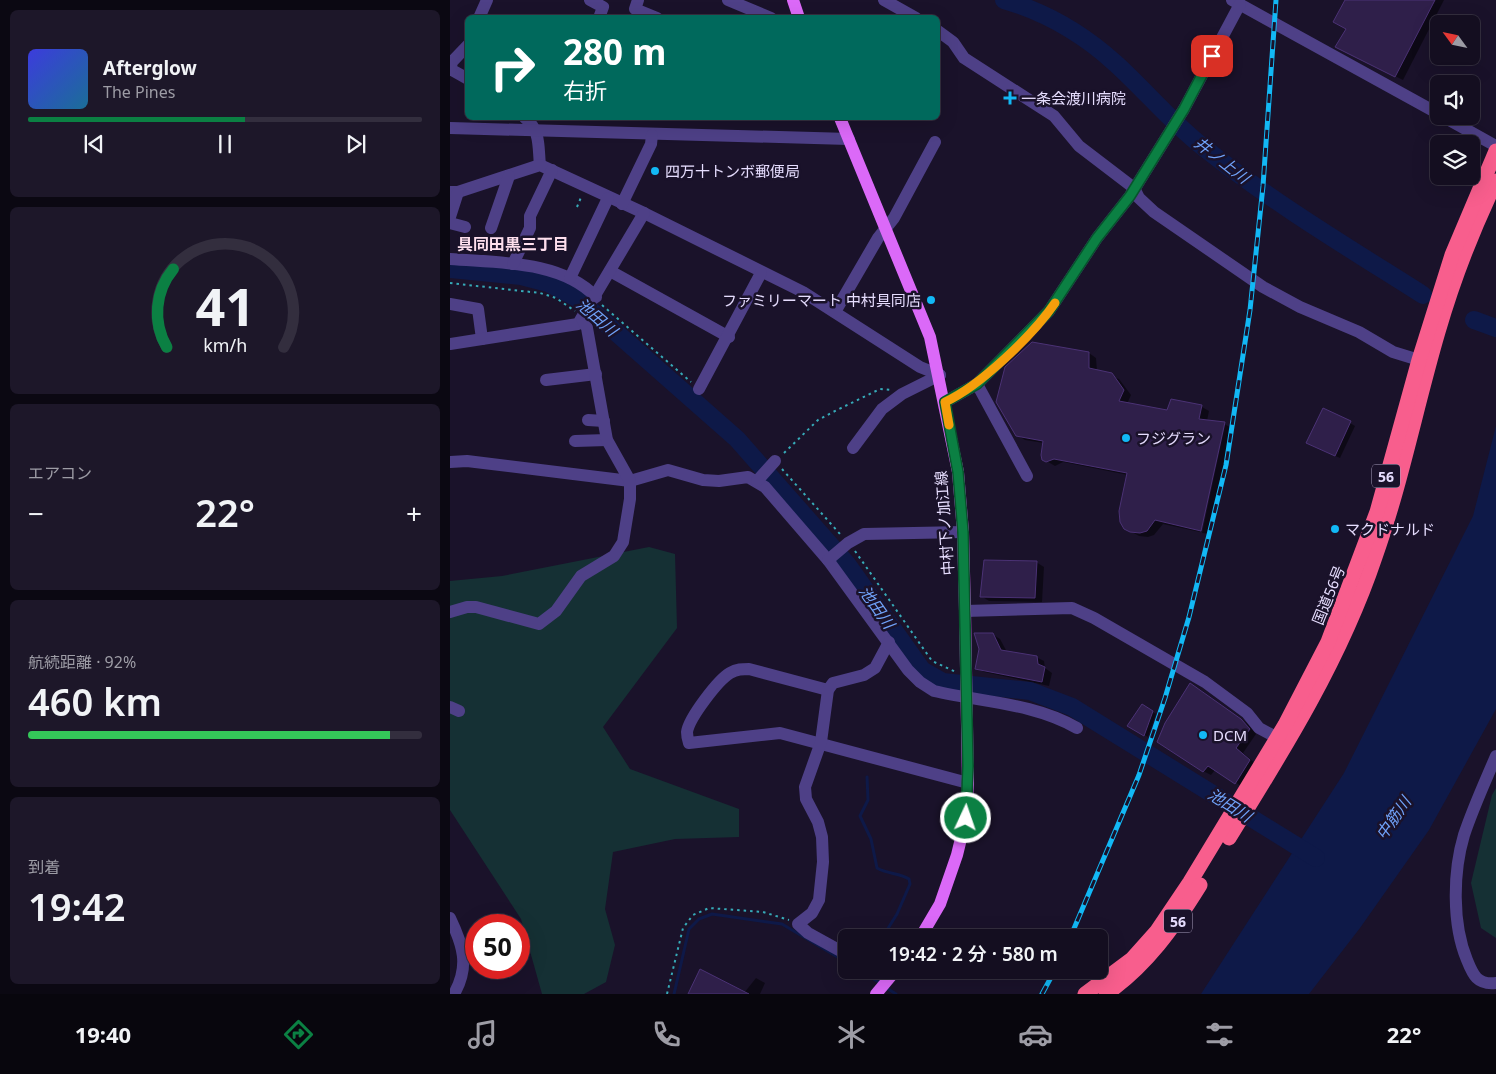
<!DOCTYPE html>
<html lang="ja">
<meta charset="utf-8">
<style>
:root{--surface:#140e20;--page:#1d1729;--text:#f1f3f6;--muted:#9d9ca5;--line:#332e3e;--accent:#0b8043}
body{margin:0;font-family:"Noto Sans","Noto Sans JP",sans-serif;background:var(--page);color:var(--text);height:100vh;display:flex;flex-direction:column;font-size:19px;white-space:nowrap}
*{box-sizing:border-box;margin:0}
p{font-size:16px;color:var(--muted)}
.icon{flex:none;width:28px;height:28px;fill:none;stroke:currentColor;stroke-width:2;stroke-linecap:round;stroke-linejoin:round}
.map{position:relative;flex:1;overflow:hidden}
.side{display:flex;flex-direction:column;gap:10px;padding:10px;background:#0b0812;width:450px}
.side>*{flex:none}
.hud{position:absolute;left:15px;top:15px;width:475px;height:105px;border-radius:8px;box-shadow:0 5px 20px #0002,0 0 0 1px var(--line);background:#00695c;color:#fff;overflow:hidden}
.needle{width:32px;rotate:303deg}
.tools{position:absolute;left:980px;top:15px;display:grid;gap:10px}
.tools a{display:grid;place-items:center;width:50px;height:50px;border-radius:8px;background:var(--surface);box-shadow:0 5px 20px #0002,0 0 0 1px var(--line);font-size:25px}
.speed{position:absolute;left:15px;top:914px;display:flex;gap:10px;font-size:25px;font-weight:700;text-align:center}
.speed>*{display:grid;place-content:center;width:65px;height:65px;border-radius:50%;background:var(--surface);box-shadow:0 5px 20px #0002,0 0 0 1px var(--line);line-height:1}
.speed .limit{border:8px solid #d22;background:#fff;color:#111}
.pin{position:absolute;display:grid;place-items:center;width:42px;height:42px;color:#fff;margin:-21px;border-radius:10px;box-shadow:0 2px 8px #0006}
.me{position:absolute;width:55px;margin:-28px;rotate:3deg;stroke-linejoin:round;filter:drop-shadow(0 0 4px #0008)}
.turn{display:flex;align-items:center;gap:18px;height:105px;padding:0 15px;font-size:22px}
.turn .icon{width:65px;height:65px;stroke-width:2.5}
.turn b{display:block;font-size:35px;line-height:42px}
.big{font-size:38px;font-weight:600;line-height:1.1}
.side .tile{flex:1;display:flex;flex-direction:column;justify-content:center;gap:8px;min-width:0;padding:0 18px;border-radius:8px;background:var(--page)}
.side .dial{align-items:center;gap:0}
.dial svg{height:130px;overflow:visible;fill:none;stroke:var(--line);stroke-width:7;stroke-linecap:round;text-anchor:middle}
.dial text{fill:var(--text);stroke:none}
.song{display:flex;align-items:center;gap:15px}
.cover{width:60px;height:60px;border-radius:8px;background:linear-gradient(135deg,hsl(240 70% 55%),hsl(200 70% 35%))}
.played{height:5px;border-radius:2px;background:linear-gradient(90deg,var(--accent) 55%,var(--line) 55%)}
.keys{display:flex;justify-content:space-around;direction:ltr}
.heat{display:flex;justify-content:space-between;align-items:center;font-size:28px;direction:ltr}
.charge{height:8px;border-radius:4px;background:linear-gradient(90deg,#34c759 92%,var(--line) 0)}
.trip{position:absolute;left:388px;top:929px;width:270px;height:50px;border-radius:8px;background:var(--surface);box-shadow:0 5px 20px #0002,0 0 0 1px var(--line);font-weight:600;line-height:50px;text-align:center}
.tabs{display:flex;height:80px;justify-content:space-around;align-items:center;background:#08060d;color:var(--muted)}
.tabs .icon{width:35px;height:35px}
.tabs .selected{color:var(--accent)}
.tabs b{font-size:22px;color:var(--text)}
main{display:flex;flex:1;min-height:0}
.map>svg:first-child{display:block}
.green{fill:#153034}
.water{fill:#0e1948}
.shadow{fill:#0007}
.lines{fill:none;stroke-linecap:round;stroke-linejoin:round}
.stream{stroke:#0e1948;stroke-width:3}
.river{stroke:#0e1948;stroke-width:18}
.building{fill:#2f1f4a;stroke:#4b3275}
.path{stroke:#36aab8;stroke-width:2;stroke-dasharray:2.5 4;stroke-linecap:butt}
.minor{stroke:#4e4087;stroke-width:12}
.major{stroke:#db69f8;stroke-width:12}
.highway{stroke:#f85e8d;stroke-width:15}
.rail-casing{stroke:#12b8f5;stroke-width:5}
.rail{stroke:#1a122a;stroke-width:3;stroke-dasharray:9;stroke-linecap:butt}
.route-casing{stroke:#07532c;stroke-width:12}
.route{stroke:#0b8043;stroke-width:9}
.slow{stroke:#f59e0b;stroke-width:9}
.poi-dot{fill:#12b8f5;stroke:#1a122a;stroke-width:2}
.labels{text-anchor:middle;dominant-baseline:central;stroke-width:5;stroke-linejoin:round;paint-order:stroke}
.shield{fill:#1a122a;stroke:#a9a0be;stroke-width:1}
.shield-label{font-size:14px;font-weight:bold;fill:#e6ddfe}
.poi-label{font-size:15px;fill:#e6ddfe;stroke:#1a122a;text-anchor:start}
.street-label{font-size:15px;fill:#e6ddfe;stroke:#1a122a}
.water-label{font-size:16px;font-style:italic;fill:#70a2f9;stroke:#1a122a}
.neighbourhood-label{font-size:16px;font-weight:bold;fill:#fedfed;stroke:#1a122a}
</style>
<main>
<section class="side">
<div class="tile">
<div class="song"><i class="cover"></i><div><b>Afterglow</b><p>The Pines</p></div></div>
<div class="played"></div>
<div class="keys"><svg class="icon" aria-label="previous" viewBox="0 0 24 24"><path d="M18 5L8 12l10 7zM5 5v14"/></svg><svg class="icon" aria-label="pause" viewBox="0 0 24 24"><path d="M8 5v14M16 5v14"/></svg><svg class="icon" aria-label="next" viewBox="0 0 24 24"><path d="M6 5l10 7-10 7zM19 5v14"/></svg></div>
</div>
<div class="tile dial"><svg viewBox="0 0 100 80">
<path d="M14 69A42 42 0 1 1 86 69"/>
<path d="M14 69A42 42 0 0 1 18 21" stroke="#0b8043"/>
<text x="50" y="56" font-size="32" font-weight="700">41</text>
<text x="50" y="72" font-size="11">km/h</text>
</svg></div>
<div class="tile"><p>エアコン</p>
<div class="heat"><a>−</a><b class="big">22°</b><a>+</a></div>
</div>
<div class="tile"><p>航続距離 · 92%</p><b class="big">460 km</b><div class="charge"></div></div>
<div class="tile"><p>到着</p><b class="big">19:42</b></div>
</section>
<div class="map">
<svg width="1046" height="994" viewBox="0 0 1046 994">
<rect width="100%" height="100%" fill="#1a122a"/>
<g class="green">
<path d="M199,547L225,554L227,628L153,727L180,769L289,809V837L225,839L163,852L155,909L165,945L156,982L134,994H92L71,919L0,810V581L52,576Z"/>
<path d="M1046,788V938L1031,928L1021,883L1042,795Z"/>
</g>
<path class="water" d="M1046,426V709L979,830L910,928L859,994H751L894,773L1023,516Z"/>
<g class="shadow">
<path d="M896,0H994L953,80L894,51L897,29Z"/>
<path d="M639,353L646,358L647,371L669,379L681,395L677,404L717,411L722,401L752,407L759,411L757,421L774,424L782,428L759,534L752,533L775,425H773L750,532L713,524L704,535L698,537L689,536L675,528L678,475L613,462L605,466L593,459L594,443L575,440L567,435Z"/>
<path d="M900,423L905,426L890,458L863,446Z"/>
<path d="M586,562L594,567L592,602L539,601L531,596Z"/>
<path d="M542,634L550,639L557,652L586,657L594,661L595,668L602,673L599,686L534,672L527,668Z"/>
<path d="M748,688L799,725L806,734L793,753L807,765L793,787L765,770L761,775L753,771Z"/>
<path d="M692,706L706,714L698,737L679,726Z"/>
<path d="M306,978L315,983L310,994H239L294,993Z"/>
</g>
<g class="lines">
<g class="stream">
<path d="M417,777L418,800L410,816L421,839L427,868C437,874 450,873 459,879L460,884L447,914L437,930L423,938"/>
<path d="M410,970L430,983"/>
<path d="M435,987L446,994"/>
<path d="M224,994L239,929L249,919L262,914L332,924L396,962"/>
</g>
<g class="river">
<path d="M554,0C595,12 633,34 665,63C695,90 721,122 753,147C822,202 899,248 973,295"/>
<path d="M0,269L71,276L98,283L127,298L287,439L397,564L472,670L493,682L580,691L622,707L866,858"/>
<path d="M1024,320L1046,328"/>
</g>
</g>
<g class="building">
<path d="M895,0H985L945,77L885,47L896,29L883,22Z"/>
<path d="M582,342L639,352V368L662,373L674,390L669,401L717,410L721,399L752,405L749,419L775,422L751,531L705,520L697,531L690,533L680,532L674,529L670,522L669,511L677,473L604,459L596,462L592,460L591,455L593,441L566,436L546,402L555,367Z"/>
<path d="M873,408L901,421L885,456L856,443Z"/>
<path d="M534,560L587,561L585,598L530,597Z"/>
<path d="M524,633H543L551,650L587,656L588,664L595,667L592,682L525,669L529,649Z"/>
<path d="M740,683L791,719L800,729L786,748L800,760L785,784L758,766L753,772L707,742L715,723Z"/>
<path d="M692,704L703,711L694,736L677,726Z"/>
<path d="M250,969L299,994H238Z"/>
</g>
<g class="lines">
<g class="path">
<path d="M127,207L132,195"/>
<path d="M34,251L38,239"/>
<path d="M0,283L90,293L106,298L125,311"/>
<path d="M152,305L241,382"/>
<path d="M334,453L368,420L383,412L430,389L441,390"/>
<path d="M332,469L390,534"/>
<path d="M405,551L482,661L506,672"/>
<path d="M217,994L233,928L243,915L259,908L313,912L339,920"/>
</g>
<g class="minor">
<path d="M140,0L153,7L149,18"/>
<path d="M188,0L185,9L207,18"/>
<path d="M278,0L321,18"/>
<path d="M434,0L466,18"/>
<path d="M782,0L989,114"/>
<path d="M29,18L37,0"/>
<path d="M488,31L503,42L514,58L604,116L629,146L684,188L689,198L704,212L813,287L850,307L909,332L943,352L969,360"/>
<path d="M0,69L18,79"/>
<path d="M0,70L2,62L18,45"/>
<path d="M992,116L1046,146"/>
<path d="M75,118C91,130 88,148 90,165"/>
<path d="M0,128L399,139"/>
<path d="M0,192H8L90,165L194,213L353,292L470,367L490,375"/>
<path d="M172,204L201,144L202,135"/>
<path d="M0,217L8,192"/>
<path d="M0,223L15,227"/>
<path d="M41,228L59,176"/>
<path d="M0,259C47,263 111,260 146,297"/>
<path d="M63,264L80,228V216L102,170"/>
<path d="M160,271L279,337"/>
<path d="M120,278L158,198"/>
<path d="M0,304L28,309L32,339"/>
<path d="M385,312L428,238L444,218L485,142"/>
<path d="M0,344L128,324L194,213"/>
<path d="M96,380L146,374"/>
<path d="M527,384L577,476"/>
<path d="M249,389L311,273"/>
<path d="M495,402L527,384L599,311L647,238L680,196L734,109L790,4"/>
<path d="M138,420L154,421"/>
<path d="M125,441L157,440"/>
<path d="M403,448L432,409L452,394L490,375"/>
<path d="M0,462L17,461L180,481L218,470L253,480L269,481L298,477L315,487L378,560L458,670L470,682L484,691C531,702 584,703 627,728"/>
<path d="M307,481L325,461"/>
<path d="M378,560L398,543L414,534L513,532"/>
<path d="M515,611L622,608L644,618L755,682L797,713L809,728L835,742"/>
<path d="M0,612L17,607H26L89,624L106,611L131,576L164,556L173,542L180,499V481L157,440L137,328L132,318"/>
<path d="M378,690L299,669C292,669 287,669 280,673C268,680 239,718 237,732C237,735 238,740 239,743L330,733L518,783"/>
<path d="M0,707L9,711"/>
<path d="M1046,756C1035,782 1023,808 1014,835C1003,872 1002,924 1017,960C1023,975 1027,985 1046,983"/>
<path d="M0,918C13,945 20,966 4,994"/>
<path d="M396,954L358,933L348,924L362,913L369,900L373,862L372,837L368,822L356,799L355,787L371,742L378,690L383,683L414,675L425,668L439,642"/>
<path d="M428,970L442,975"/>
</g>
<g class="major">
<path d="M343,0L349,18"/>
<path d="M390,118L480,337L508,472L513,532L515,611L518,783L516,818L507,855L490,904L470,938"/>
<path d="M426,994L446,970"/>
</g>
<g class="highway">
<path d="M779,838C835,748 891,658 925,557C951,484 966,407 988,332C1003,280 1023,229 1046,181"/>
<path d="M635,994L682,959L707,931L740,882L835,725L878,642L927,512L969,360L1002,255L1046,151"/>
<path d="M656,994C697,965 724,927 750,885"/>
</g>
<defs>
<g id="rail">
<path d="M620,938L689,775L715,698L739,617L776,465L800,310L813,186L826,0"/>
<path d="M592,994L605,970"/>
</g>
</defs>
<use href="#rail" class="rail-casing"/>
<use href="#rail" class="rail"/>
</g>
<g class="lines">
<defs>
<path id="route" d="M516,818L518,766L513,532L508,472L495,402L527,384L599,311L647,238L680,196L734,109L762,56"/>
</defs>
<use href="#route" class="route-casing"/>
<use href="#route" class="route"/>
<path class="slow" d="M499,425L495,402C530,386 583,335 605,303"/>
</g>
<g class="poi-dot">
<path d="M557.5 90.5h5v5h5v5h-5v5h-5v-5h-5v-5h5z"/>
<circle cx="205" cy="171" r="5"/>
<circle cx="481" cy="300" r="5"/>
<circle cx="676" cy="438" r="5"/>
<circle cx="885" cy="529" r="5"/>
<circle cx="753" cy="735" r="5"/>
</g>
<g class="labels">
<g class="shield">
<rect x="922" y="464.5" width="28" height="23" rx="4"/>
<rect x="714" y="909.5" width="28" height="23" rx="4"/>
</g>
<g class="shield-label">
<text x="936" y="476">56</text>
<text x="728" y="921">56</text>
</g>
<g class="poi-label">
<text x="571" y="98">一条会渡川病院</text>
<text x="215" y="171">四万十トンボ郵便局</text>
<text x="471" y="300" text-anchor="end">ファミリーマート 中村具同店</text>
<text x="686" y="438">フジグラン</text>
<text x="895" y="529">マクドナルド</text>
<text x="763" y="735">DCM</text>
</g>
<g class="street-label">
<text transform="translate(494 523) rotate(-94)">中村下ノ加江線</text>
<text transform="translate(878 595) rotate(-68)">国道56号</text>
</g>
<g class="water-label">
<text transform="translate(772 160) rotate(38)">井ノ上川</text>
<text transform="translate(147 317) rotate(41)">池田川</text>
<text transform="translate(427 607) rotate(55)">池田川</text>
<text transform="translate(780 805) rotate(32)">池田川</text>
<text transform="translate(943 818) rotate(-55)">中筋川</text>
</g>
<g class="neighbourhood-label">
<text x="63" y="244">具同田黒三丁目</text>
</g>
</g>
</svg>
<div class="tools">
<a><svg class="needle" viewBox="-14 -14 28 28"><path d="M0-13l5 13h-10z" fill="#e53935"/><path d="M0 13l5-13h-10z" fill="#9d9ca5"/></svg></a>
<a><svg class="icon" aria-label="sound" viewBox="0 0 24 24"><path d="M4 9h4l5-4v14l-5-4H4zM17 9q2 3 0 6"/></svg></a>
<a><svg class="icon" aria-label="layers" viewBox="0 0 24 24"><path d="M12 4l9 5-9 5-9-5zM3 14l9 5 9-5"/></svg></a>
</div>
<div class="speed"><div class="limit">50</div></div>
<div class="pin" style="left:762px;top:56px;background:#d93025"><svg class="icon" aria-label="arrive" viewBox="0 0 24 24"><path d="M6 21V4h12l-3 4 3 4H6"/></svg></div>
<svg class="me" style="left:516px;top:818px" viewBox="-20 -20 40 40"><circle r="17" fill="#0b8043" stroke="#fff" stroke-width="3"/><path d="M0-11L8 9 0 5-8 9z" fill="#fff"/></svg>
<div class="trip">19:42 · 2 分 · 580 m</div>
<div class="hud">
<div class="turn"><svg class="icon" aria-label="right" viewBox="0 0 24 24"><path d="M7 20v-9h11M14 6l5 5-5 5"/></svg><div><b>280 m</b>右折</div></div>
</div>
</div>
</main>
<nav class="tabs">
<b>19:40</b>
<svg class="icon selected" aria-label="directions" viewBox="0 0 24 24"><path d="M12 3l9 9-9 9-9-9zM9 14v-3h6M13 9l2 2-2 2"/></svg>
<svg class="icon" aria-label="music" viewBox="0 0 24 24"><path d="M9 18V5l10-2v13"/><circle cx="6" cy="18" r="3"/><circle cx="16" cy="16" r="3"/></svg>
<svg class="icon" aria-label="phone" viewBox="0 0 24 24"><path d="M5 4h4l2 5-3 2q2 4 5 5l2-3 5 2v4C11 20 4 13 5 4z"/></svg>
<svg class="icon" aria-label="climate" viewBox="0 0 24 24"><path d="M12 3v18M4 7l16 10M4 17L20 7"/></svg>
<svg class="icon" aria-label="car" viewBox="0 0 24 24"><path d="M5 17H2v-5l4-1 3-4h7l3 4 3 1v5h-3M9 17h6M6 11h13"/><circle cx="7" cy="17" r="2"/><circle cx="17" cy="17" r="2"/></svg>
<svg class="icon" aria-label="filters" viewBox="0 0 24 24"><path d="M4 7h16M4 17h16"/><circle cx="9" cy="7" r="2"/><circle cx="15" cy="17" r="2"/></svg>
<b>22°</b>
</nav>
